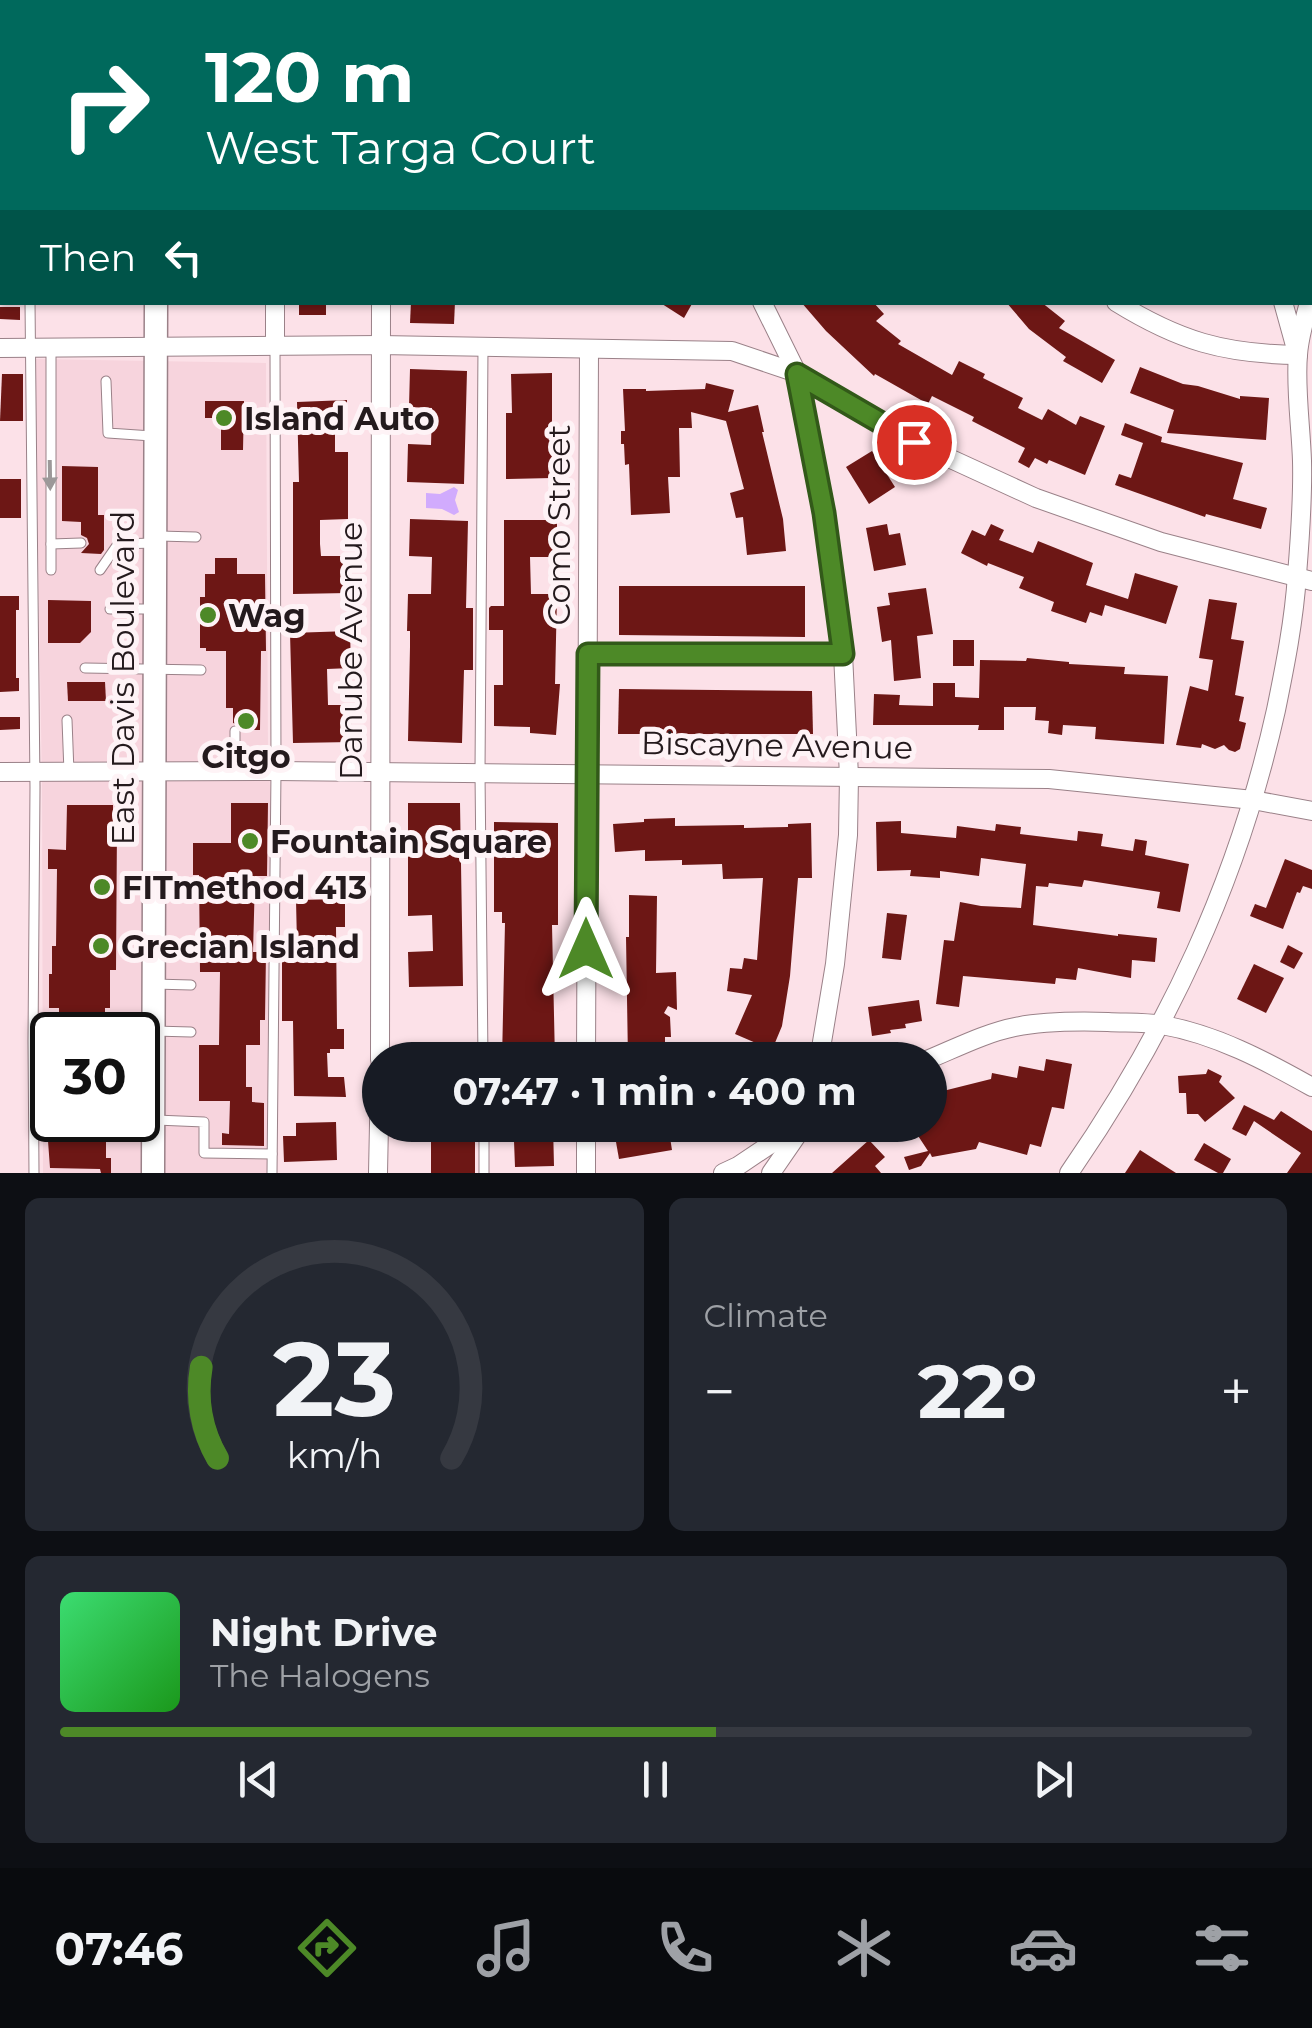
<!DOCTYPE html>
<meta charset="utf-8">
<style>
:root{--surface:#171b24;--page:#242831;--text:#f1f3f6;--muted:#9ea1a6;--line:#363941;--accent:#4d8927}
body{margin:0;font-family:Montserrat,sans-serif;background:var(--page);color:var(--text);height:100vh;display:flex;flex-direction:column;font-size:38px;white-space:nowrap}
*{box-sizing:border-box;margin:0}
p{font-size:32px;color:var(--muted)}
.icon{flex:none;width:55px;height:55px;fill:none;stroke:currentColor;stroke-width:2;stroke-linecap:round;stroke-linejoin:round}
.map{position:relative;height:1173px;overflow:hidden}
.sheet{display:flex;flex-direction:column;gap:25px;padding:25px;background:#0d0f14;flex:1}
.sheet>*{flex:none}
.top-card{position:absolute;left:0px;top:0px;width:1312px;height:305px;box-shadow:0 2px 8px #0004;background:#00695c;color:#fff;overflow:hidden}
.speed{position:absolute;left:30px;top:1012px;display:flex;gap:20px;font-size:50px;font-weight:700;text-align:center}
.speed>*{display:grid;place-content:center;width:130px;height:130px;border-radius:50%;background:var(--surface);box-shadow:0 2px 8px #0004;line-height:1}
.speed .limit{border:5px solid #111;border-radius:15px;background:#fff;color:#111}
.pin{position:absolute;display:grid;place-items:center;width:85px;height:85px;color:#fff;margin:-42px;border:5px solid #fff;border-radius:50%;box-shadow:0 2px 10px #0007}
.me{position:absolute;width:110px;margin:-55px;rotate:0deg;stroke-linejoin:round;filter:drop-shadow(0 0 8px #0008)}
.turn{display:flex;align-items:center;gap:35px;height:210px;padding:0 40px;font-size:45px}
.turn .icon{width:130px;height:130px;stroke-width:2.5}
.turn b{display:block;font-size:70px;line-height:85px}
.then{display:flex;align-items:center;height:95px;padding:0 40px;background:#0003;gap:20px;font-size:38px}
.big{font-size:75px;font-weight:700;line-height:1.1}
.sheet .card{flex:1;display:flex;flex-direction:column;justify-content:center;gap:15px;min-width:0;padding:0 35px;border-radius:15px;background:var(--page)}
.sheet .dial{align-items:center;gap:0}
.dial svg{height:260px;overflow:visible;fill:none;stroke:var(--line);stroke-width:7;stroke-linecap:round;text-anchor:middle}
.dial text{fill:var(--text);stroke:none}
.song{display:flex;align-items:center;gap:30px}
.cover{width:120px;height:120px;border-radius:15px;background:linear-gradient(135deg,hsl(140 70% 55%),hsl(120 70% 35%))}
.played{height:10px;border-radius:5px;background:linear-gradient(90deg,var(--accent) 55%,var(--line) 55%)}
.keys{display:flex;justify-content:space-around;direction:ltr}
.heat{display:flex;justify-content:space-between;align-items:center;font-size:55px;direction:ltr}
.sheet .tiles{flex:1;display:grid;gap:25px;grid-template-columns:1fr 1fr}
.card:last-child{grid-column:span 2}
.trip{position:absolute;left:362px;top:1042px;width:585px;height:100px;border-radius:50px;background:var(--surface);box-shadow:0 2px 8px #0004;font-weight:700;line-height:100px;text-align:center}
.menu{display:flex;height:160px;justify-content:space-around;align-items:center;background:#090b0e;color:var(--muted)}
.menu .icon{width:70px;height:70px}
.menu .current{color:var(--accent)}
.menu b{font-size:45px;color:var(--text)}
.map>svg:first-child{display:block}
.built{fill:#f7d4dd;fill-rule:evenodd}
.water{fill:#d1abfd}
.building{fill:#6d1715}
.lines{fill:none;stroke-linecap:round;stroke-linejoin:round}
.lane-casing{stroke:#9a8188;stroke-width:11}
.street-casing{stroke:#9a8188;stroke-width:20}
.secondary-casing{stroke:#9a8188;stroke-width:25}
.lane{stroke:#fff;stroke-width:9}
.street{stroke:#fff;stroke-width:18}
.secondary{stroke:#fff;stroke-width:22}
.oneway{fill:#9c9899}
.route-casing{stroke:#325919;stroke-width:25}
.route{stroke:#4d8927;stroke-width:18}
.poi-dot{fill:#4d8927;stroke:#fef3f6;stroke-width:4}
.labels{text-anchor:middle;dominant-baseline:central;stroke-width:10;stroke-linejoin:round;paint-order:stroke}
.poi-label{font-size:32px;font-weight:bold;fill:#241a1d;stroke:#fef3f6;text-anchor:start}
.street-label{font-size:32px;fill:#241a1d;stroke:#fef3f6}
</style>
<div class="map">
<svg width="1312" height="1173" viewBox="0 0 1312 1173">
<rect width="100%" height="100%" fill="#fce1e8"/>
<path class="built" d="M35,359L266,363L268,753L273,835L269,1173H43L42,787ZM52,1035H138V1120H52Z"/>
<path class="water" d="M454,487L458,490L455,500L459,512L454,515L442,509L426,508V493L440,494Z"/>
<g class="building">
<rect x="299" y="302" width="27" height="13"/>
<path d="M411,302H455L454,324L410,323Z"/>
<path d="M659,302H693L684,318Z"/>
<path d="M801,302H873L884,314L876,321L901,341L898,344L952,375L959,361L985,374L983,378L1023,398L1018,408L1042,420L1048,409L1076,425L1080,416L1105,426L1085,475L1049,460L1047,464L1035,458L1029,468L1018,462L1025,448L972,421L974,417L932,396L928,404L875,374L874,376L826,331Z"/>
<path d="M1006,302H1041L1065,321L1059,328L1115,360L1102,383L1063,361L1066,357L1029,329Z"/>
<path d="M0,307H20V320L0,319Z"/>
<path d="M1140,367L1183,384L1198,386L1240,399V396L1269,398L1266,440L1167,433L1174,410L1130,393Z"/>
<path d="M410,369L467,371L464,484L407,482L408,444L431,445L432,408L409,407Z"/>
<path d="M552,373V478L506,479V413H512L511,374Z"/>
<path d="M2,374H23V421H0Z"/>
<path d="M706,383L734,390L728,412L758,405L764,432H762L783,519L786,551L747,555L743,517L736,518L730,493L744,489L726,421L691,412L692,428H679L680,477H668L670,513L631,515L629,464L625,465L624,444H621V431H625L623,389H646V391L705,389Z"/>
<path d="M347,400V426H335V452H348V519L320,520V544L321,556H348V593L293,594V482H299L297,402Z"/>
<path d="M205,401H244L243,450H221V418H205Z"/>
<path d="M1125,423L1162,437L1161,442L1243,463L1233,499L1267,508L1261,529L1206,514L1205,517L1115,485L1119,474L1131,478L1143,443L1121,435Z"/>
<path d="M872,451L895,487L869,504L846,467Z"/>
<path d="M62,466L98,467V515H104V550L101,554L81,553L89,544L87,538L81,535V522L62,521Z"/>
<rect x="0" y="479" width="21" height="39"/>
<path d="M410,519L468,521L466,608H473V670H464L462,743L408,741L410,647V631H407L408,594H431L432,557L409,556Z"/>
<path d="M504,520H557V557H530L531,594H557L555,684H560L556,735L530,733V727L494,726V685H503V630H489V608L491,606H504Z"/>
<path d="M887,524L889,535L900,533L906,565L874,571L866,528Z"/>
<path d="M991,524L1004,530L999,540L1033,553L1038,541L1093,563L1086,585L1128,599L1135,573L1178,586L1166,624L1105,605L1102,616L1090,612L1086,623L1051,611L1054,602L1019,588L1024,577L988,563L987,566L961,553L972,530L985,536Z"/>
<path d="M215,558H237V574H265L266,651H261L260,730H243L240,725L233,723V708H226V651H206V648H200V597H205V574H215Z"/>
<path d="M619,586H805V637L619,635Z"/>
<path d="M926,588L933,634L917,636L921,678L894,681L891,640L882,642L877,607L890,605L888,593Z"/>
<path d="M0,596H19V610H16V678H19V691L0,692Z"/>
<path d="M1209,599L1237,603L1231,639L1244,641L1235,695L1244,697L1239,721L1246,723L1240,749L1235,752L1229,750L1224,745L1215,749L1202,744L1201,748L1176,745L1190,686L1208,691L1213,660L1199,658Z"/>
<path d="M48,600L91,601V632L80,643H48Z"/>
<path d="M350,631L351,668L327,669L328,705H352V742L293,743L290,633Z"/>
<rect x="953" y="640" width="21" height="26"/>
<path d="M1027,658L1069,662V664L1125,667L1124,674L1168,676L1164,744L1095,739L1096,727L1063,725L1062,735L1048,733L1049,721L1035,720L1036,707H1004V730H978L979,725H873L874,694L900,695L899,705L933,706V683H955V697L979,698L980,660L1026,661Z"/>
<path d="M67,682H105L106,701H68Z"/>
<path d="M619,689L812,691L813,734H618Z"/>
<path d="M0,717H20V729L0,730Z"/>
<path d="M231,803H268L267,876H255L254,915L253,952H266L265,1020H260V1045H246V1087H252V1102L264,1103V1146L222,1145V1133L229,1134L230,1101H199V1045H219L220,972H200L199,875H193V843H231Z"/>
<path d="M408,803H460L463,986L409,987L408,952L433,951L432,915L408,916Z"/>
<path d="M67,805H113V823L117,824L116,970H110V1008H105V1035H59V1008H49V974H52V946H56L57,869H48V849L66,850Z"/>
<path d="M675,818V826L744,825V828L788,827V824L811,823L812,878H798L790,976L782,1026L772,1050L735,1034L752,995L727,991L730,968L742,969L744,958L757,960L763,878L723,879L722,864L682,865V860L645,861V850L615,852L613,824L644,822V819Z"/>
<path d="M901,821V833L956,838L957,826L995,831L996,824L1021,827L1020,834L1077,841L1078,831L1103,834L1101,846L1133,851L1135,839L1147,841L1145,855L1189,864L1180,912L1157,908L1160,892L1084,880L1082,887L1049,883L1048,887L1036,886L1033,925L1118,936V934L1157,938L1155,962L1132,960L1131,978L1078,968L1076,980L1056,978L1055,984L963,976L959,1007L936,1004L944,940L954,941L960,902L981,906L1021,908L1026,864L981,858L979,876L940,871V878L910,876L911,870L877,871L876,822Z"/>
<path d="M494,822L558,823V925H552L555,1060H502L505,923H502V912H494Z"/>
<path d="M1285,859L1312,870V889L1303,886L1300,893L1297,892L1283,929L1250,916L1255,904L1266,908Z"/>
<path d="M629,895L657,896L656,973L676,972L677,1010L668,1006L664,1013L670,1017L671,1037H665V1060H628L626,937H629Z"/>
<path d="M345,899V927H336L337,1029H344V1049H330V1053H327L328,1077H344L346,1097L294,1096L293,1021H282V944H297L296,900Z"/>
<path d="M887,913L907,915L901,960L882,958Z"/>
<path d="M1288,945L1303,953L1294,969L1280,962Z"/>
<path d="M1254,964L1284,978L1266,1013L1237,999Z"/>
<path d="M919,1000L922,1021L905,1024L906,1028L890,1030L891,1033L872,1036L868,1007Z"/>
<path d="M1046,1059L1072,1064L1064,1109L1052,1107L1041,1147L1030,1144L1027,1155L979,1142L976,1149L932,1157L930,1153L921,1166L909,1170L904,1157L928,1151L911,1125H930V1105L933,1104L931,1094L991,1079L992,1073L1017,1078L1019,1066L1044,1071Z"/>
<path d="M1208,1069L1222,1076L1219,1082L1235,1098L1205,1122L1198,1114H1187L1186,1093H1179L1178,1076L1206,1074Z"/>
<path d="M1244,1105L1274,1120L1281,1111L1312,1131V1173H1287L1301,1153L1254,1121L1246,1136L1232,1129Z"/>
<path d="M336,1122L337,1160L284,1162L283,1136H296V1123Z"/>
<rect x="431" y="1125" width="44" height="48"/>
<path d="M526,1125H553L554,1166L515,1167L514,1141H525Z"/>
<path d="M613,1125H668L672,1150L619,1159Z"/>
<path d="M681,1125H714L691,1140Z"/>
<path d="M869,1140L885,1157L875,1166L881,1173H832Z"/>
<path d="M48,1141H106V1158H111V1173H101L100,1169L50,1168Z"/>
<path d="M1204,1143L1231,1159L1223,1173H1218L1194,1160Z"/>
<path d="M1140,1150L1176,1173H1125Z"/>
</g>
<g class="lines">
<defs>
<g id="lane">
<path d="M38,2L39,0"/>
<path d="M30,302L35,787L33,1041L34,1173"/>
<path d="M483,347L480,773L483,1060"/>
<path d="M51,348V570"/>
<path d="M106,381L108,433L152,436"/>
<path d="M159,536L196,537"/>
<path d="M51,544L81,543"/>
<path d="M100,570L118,544L154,543"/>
<path d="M110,609H152"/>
<path d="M85,668L201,670"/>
<path d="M67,720L69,772"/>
<path d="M235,771V731"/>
<path d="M154,984L191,985"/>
<path d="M154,1031L191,1032"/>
<path d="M156,1120L204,1122V1153L272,1154"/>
<path d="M484,1125V1173"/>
<path d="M272,1173L276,771L275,346"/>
</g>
<g id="street">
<path d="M274,0V2"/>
<path d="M481,0L486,2"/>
<path d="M863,0L865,2"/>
<path d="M1155,0L1157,2"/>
<path d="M411,2L412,0"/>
<path d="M275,302V346"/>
<path d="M762,302L797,373L823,513L843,654L849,776L848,835L835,964L819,1060"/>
<path d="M1116,302C1179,341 1224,354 1298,355"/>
<path d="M1283,302L1296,349"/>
<path d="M0,348L380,345L732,351L797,373L914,442L1036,498L1161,542L1312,581"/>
<path d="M588,654H843"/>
<path d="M0,772L276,771L1049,779L1253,800L1312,811"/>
<path d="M380,1060L381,302"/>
<path d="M586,1060L589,350"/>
<path d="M927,1060C956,1048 985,1033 1015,1027C1045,1021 1076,1021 1108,1022C1125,1023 1144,1022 1162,1025C1215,1034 1266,1061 1312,1087"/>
<path d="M378,1173L380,1075"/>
<path d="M586,1173V1125"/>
<path d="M723,1173L738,1166L799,1125"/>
<path d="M771,1173L802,1128"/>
<path d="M1069,1173C1168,1030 1238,881 1276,710C1285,666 1294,621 1297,575C1300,538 1303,499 1302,461C1301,428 1295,386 1298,355C1299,337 1305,319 1309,302"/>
</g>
<g id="secondary">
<path d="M157,2V0"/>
<path d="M153,1173L156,302"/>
</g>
</defs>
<use href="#lane" class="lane-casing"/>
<use href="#street" class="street-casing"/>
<use href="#secondary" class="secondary-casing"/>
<use href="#lane" class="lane"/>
<use href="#street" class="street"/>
<use href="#secondary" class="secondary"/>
</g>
<defs><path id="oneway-solid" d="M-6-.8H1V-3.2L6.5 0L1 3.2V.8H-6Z" transform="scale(2.5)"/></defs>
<use class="oneway" href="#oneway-solid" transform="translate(50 475) rotate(89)"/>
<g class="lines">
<defs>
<path id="route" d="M586,949L588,654H843L824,513L797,374L914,442"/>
</defs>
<use href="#route" class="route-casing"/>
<use href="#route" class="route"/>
</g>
<g class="poi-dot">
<circle cx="224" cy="418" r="10"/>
<circle cx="208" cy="615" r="10"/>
<circle cx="246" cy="721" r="10"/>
<circle cx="250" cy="841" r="10"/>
<circle cx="102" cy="887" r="10"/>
<circle cx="101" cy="946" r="10"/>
</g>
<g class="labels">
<g class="poi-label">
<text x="244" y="418">Island Auto</text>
<text x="228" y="615">Wag</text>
<text x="246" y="756" text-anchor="middle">Citgo</text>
<text x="270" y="841">Fountain Square</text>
<text x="122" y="887">FITmethod 413</text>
<text x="121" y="946">Grecian Island</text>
</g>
<g class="street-label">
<text transform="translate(558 525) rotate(-90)">Como Street</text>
<text transform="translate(350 651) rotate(-90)">Danube Avenue</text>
<text transform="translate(122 678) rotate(-90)">East Davis Boulevard</text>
<text transform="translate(777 745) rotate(1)">Biscayne Avenue</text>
</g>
</g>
</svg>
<div class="speed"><div class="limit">30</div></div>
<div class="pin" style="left:914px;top:442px;background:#d93025"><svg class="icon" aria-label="arrive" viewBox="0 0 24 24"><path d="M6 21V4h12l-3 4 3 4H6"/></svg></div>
<svg class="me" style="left:586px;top:949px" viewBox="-20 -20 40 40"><path d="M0-17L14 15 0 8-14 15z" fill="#4d8927" stroke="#fff" stroke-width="4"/></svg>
<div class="trip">07:47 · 1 min · 400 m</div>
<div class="top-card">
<div class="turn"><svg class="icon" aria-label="right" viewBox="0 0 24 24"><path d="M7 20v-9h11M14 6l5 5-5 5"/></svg><div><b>120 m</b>West Targa Court</div></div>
<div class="then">Then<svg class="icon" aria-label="left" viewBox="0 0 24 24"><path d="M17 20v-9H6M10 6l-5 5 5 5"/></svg></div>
</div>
</div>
<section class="sheet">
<div class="tiles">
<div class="card dial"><svg viewBox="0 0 100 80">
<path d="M14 69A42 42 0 1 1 86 69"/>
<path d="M14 69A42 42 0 0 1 9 41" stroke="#4d8927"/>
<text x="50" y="56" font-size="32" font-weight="700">23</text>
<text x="50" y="72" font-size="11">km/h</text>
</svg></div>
<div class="card"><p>Climate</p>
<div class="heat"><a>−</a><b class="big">22°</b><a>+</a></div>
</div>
<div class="card">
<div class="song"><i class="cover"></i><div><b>Night Drive</b><p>The Halogens</p></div></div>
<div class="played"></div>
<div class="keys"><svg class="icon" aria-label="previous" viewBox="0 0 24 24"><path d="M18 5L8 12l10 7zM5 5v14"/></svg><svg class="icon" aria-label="pause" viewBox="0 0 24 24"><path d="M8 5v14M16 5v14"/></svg><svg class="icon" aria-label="next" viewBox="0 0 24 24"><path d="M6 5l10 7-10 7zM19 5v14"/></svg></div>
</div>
</div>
</section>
<nav class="menu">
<b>07:46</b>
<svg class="icon current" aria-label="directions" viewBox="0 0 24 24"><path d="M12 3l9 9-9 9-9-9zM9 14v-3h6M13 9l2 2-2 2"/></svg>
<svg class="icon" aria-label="music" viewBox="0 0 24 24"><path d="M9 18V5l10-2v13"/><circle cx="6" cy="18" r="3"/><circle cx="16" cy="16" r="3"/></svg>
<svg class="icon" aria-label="phone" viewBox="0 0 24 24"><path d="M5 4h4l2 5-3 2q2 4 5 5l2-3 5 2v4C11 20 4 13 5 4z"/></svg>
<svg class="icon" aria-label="climate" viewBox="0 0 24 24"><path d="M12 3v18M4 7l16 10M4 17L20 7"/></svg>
<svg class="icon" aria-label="car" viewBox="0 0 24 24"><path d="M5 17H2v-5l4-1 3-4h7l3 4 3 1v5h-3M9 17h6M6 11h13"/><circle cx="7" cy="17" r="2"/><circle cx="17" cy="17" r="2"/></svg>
<svg class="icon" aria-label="filters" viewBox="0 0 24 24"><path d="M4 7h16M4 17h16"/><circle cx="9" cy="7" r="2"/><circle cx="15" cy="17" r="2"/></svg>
</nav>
